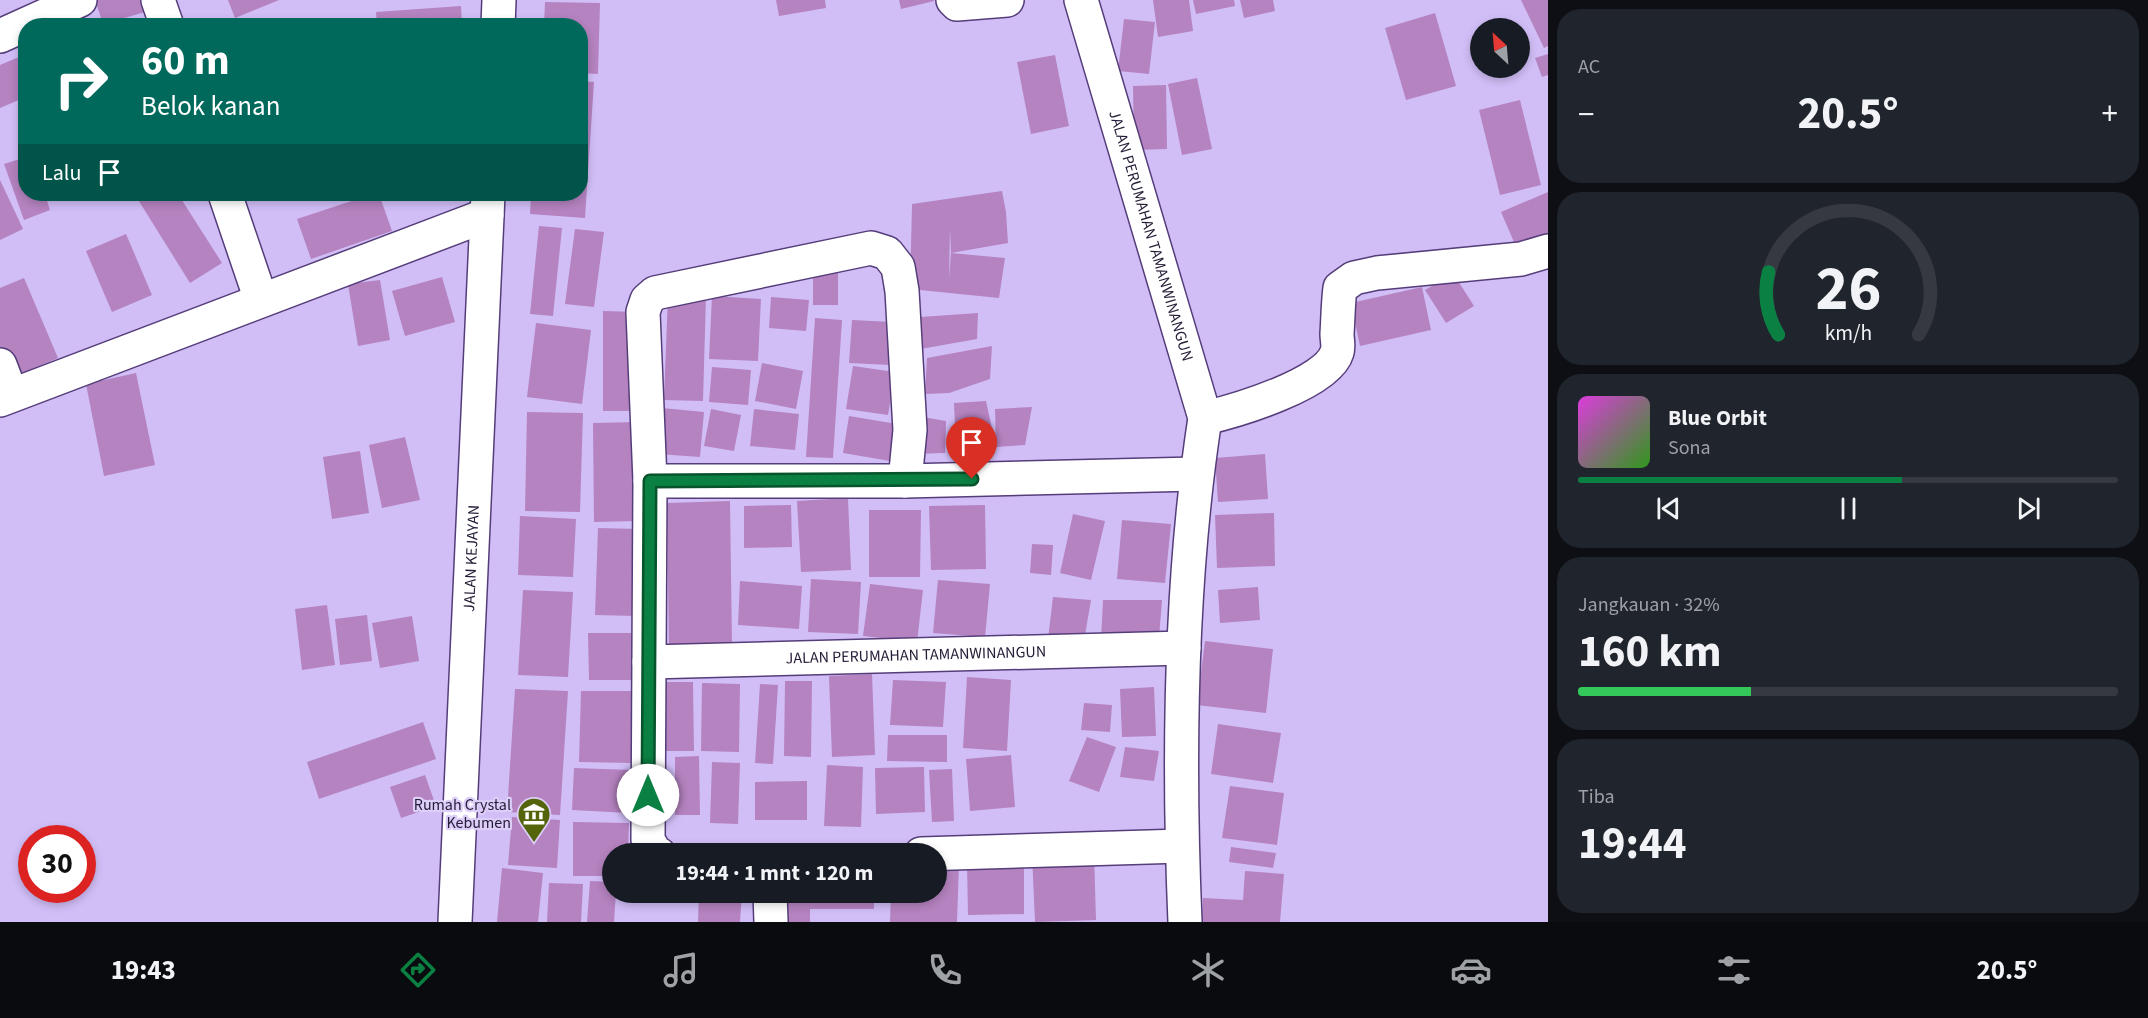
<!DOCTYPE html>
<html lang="id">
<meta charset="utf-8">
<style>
:root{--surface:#171b24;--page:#20242c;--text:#f1f3f6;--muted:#9ea1a6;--line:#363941;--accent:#0b8043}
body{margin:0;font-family:"Source Sans 3",sans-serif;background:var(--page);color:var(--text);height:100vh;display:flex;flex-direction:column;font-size:22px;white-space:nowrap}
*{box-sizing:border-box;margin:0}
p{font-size:20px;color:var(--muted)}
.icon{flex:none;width:33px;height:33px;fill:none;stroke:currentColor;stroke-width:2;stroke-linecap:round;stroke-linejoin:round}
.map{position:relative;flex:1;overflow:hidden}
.panel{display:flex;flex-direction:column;gap:9px;padding:9px;background:#0d0f14;width:600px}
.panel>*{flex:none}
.banner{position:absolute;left:18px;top:18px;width:570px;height:183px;border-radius:24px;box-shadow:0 3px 9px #0003;background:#00695c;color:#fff;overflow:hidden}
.needle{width:39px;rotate:334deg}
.controls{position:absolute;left:1470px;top:18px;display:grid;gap:12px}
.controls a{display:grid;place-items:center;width:60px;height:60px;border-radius:50%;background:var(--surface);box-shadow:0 3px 9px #0003;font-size:30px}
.speed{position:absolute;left:18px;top:825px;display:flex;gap:12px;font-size:30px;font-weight:700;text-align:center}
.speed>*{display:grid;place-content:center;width:78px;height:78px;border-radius:50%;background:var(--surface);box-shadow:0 3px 9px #0003;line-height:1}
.speed .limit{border:9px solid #d22;background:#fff;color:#111}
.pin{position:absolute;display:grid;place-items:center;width:51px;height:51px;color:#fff;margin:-62px -26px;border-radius:50% 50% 50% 0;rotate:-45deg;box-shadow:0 0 6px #0007}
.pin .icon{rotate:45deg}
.me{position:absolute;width:66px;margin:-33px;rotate:0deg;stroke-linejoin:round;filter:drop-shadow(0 0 4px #0008)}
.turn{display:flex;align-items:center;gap:21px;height:126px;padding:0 24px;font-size:27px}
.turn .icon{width:78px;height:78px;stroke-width:2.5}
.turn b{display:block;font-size:42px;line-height:51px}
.then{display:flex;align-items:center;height:57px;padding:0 24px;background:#0003;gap:12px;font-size:22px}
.big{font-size:45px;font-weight:700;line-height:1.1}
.panel .tile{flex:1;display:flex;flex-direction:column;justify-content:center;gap:9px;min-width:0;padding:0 21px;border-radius:24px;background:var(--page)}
.panel .dial{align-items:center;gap:0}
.dial svg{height:156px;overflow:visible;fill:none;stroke:var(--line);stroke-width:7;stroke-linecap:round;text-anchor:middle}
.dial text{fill:var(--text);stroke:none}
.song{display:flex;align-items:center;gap:18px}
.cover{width:72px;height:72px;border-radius:9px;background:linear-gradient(135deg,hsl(300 70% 55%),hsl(110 70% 35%))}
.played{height:6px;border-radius:3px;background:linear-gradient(90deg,var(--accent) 60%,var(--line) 60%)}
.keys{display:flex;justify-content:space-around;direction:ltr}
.heat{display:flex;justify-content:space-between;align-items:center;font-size:33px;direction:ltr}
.charge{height:9px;border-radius:4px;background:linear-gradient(90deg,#34c759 32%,var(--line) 0)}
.trip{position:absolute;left:602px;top:843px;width:345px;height:60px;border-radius:30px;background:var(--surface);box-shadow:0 3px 9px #0003;font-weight:700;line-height:60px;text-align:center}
.tab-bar{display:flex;height:96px;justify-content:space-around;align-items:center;background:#090b0e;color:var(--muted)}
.tab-bar .icon{width:42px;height:42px}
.tab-bar .active{color:var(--accent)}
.tab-bar b{font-size:27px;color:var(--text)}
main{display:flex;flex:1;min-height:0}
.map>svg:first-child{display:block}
.building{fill:#b583c0;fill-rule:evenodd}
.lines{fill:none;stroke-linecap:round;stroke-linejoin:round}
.minor-casing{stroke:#553d7a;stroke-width:36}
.secondary-casing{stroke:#553d7a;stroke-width:36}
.minor{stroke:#fff;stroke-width:33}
.secondary{stroke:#fff;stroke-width:33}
.route-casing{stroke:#07532c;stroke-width:15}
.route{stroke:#0b8043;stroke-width:10}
.labels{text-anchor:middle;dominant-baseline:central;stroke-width:4.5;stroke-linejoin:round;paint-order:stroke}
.street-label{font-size:16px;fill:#251b36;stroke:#dccef9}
.poi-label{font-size:16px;fill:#251b36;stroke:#dccef9;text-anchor:end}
</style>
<main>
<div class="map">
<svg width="1548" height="922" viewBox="0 0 1548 922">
<rect width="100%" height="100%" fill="#d1bef7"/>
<g class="building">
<path d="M95,0H146L149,11L103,24Z"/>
<path d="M228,0H279L235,18Z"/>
<path d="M776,0H825L826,8L779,16Z"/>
<path d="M899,0H934V1L901,9Z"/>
<path d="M1153,0H1189L1193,31L1158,37Z"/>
<path d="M1193,0H1234L1235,6L1196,14Z"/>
<path d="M1240,0H1273L1275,11L1244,18Z"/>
<path d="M1521,0H1548V46L1544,48Z"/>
<path d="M545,2L600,3L598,74L580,73V26H544Z"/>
<path d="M461,6L462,26H377L376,12Z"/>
<path d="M1435,13L1456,86L1406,100L1385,28Z"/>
<path d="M1124,19L1155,22L1149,74L1118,71Z"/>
<path d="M26,54V97L0,108V65Z"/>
<path d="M1548,54V75L1542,77L1535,58Z"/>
<path d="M1055,55L1069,126L1031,134L1017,62Z"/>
<path d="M1197,78L1212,149L1182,155L1168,84Z"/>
<path d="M580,81L594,82L585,218L530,214L531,194H580Z"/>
<path d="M1166,85L1167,149L1134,150L1133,86Z"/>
<path d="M1520,100L1541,185L1500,195L1479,110Z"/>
<path d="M26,106V127H25L18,109Z"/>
<path d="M26,157V194H45L50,210L24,220L4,164Z"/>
<path d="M0,180L23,229L0,240Z"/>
<path d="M1002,191L1006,212L1008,243L951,253L1005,258L999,298L910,289L912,204ZM950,229L951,253L949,279Z"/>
<path d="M1548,192V246L1521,258L1501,212Z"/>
<path d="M144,194H178L222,263L190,283L137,198Z"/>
<path d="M373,194H379L392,231L311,259L297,219Z"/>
<path d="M539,226L562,228L553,316L530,314Z"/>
<path d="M575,229L604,232L594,307L565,304Z"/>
<path d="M126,234L152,295L112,312L86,251Z"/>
<rect x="813" y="264" width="25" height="41"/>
<path d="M1453,273L1474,306L1446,323L1425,290Z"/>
<path d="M442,277L455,322L405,336L392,291Z"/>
<path d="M24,278L58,358L13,377L0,348V288Z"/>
<path d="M380,280L390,340L358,346L348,284Z"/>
<path d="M1422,287L1431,330L1360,346L1351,303Z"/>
<path d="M668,294L706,296L703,401L664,400Z"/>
<path d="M712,296L761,299L758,361L709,359Z"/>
<path d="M771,297L809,300L806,331L769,328Z"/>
<path d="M603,311L639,312L640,411H603Z"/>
<path d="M978,313L977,339L915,350L920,317Z"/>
<path d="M815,318L842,320L833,458L806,457Z"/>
<path d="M852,320L892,322L890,365L849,363Z"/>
<path d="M536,323L591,330L582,404L527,397Z"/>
<path d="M992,346L990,379L949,393L925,394L927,358Z"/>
<path d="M762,363L803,371L796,409L755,401Z"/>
<path d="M853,366L895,372L888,415L846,409Z"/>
<path d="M712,367L751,370L748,405L709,402Z"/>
<path d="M136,373L155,465L104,476L86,384Z"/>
<path d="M986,401L996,447L956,450L954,403Z"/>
<path d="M1032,407L1025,445L996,447L995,409Z"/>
<path d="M662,408L704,412L700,457L658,454Z"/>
<path d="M711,409L741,415L734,451L704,446Z"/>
<path d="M754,409L799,414L795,450L750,446Z"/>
<path d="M527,412L583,413L580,512L525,511Z"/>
<path d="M911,415L946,421L945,453L913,454Z"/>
<path d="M849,416L909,426L902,463L843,453Z"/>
<path d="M638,422V521L594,522L593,423Z"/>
<path d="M405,437L420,500L382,508L369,445Z"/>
<path d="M360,451L369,513L332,519L323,457Z"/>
<path d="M1265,454L1268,499L1218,502L1215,458Z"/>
<path d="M848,498L851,570L801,572L797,501Z"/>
<path d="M730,501L732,646L669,647L667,503Z"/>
<path d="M791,505L792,547L744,548V506Z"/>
<path d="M985,505L986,569L931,570L929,506Z"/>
<path d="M869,510H921L920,577H869Z"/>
<path d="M1274,513L1275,566L1217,568L1215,515Z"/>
<path d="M1073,514L1105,521L1091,580L1060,573Z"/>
<path d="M520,516L576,519L573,577L518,575Z"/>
<path d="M1122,520L1171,524L1165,583L1117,579Z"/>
<path d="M598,528L639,529L636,616L595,615Z"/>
<path d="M1032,544L1053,545L1051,575L1030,573Z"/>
<path d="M811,579L861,582L858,634L808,632Z"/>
<path d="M938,580L990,584L985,637L933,633Z"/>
<path d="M740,581L802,586L799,629L738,625Z"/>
<path d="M870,584L923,590L917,642L863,636Z"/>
<path d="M1258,587L1260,620L1220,623L1218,590Z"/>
<path d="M523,590L573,592L568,677L518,675Z"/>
<path d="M1053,597L1091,600L1084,641L1048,639Z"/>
<path d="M1103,600H1162L1159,638L1101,640Z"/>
<path d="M327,605L335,665L302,670L295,609Z"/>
<path d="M367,615L372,661L340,665L335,619Z"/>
<path d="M412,616L419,661L380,668L372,623Z"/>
<path d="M588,633H633V680H589Z"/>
<path d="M1205,641L1273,649L1266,713L1197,705Z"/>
<path d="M872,674L875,755L832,757L829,676Z"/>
<path d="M967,677L1011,680L1007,751L963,748Z"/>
<path d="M893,680L946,682L943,727L890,725Z"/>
<path d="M785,681H812L811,757L784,756Z"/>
<path d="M663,682H693L694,751H664Z"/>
<path d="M702,683L740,684L739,752L701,751Z"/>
<path d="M760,684L778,685L773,764L755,763Z"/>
<path d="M1154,687L1156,736L1122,737L1120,689Z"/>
<path d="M515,689L568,691L560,815L507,812Z"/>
<path d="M581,691H634L632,763L579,762Z"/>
<path d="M1084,703L1112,705L1110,732L1081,730Z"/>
<path d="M423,722L436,759L319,799L307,762Z"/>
<path d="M1218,724L1281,733L1273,783L1211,774Z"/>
<path d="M888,735H947V762L887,761Z"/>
<path d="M1087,737L1116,747L1099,792L1069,781Z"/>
<path d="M1125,747L1159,751L1154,781L1120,777Z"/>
<path d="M1011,755L1015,807L970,811L966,759Z"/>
<path d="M699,756L700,815H675V757Z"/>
<path d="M712,762L740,763L738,824L710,823Z"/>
<path d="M827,765L863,767L861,827L824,826Z"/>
<path d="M924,767L925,812L876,814L875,768Z"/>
<path d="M574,768L632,770L629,813L572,810Z"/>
<path d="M952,769L954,821L932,822L929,770Z"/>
<path d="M425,775L436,806L401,818L390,787Z"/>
<path d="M807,781V820H755V782Z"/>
<path d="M1230,786L1284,793L1277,845L1222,838Z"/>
<path d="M512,817L560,820L557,868L508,865Z"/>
<path d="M573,822L629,823L628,854H612V876H573Z"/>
<path d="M1231,847L1276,853L1273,868L1229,862Z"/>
<path d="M1094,853L1096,920L1035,922L1032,855Z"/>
<path d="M1024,862V914L968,915L967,863Z"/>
<path d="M936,863L959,864L957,922H890L891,892H936Z"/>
<path d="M502,868L543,873L538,922H497Z"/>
<path d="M1245,871L1284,874L1280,922H1202L1203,898L1243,900Z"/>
<path d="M590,881L612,882V892H616L614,922H587Z"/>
<path d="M549,883L583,884L581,922H547Z"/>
<path d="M699,892H742L740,922H698Z"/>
<path d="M784,892H874V909H810V922H783Z"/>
</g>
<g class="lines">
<defs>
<g id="minor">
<path d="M158,0L167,26"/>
<path d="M953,0L957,4L1007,0"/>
<path id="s1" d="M1081,0L1205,418C1180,581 1178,758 1185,922"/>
<path d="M0,36L80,0"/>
<path d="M225,194L261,300"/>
<path d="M0,365L11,394"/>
<path d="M0,400L487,215"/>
<path d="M1205,418C1235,411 1328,384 1337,352C1339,347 1337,340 1337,334C1338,319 1338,304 1340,288L1354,278L1377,273L1521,259L1548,251"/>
<path d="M650,481H905L1196,474"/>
<path id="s2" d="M649,662L1184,648"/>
<path d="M659,854L655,852L648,840L650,481L643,312L647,300L655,293L871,248L887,253L898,267L902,291L910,430L905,481"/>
<path d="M921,854L1182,846"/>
<path d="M770,892L771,922"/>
</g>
<g id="secondary">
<path d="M498,26L499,0"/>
<path id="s3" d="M455,922L488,194"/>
</g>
</defs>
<use href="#minor" class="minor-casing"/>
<use href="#secondary" class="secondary-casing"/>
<use href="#minor" class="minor"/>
<use href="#secondary" class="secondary"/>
</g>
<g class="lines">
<defs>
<path id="route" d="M648,795L650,481L972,479"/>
</defs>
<use href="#route" class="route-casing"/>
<use href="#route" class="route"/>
</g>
<defs>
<symbol id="museum-pin" viewBox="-11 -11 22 30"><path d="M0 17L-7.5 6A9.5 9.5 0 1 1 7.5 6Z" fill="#54640b" stroke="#dccef9"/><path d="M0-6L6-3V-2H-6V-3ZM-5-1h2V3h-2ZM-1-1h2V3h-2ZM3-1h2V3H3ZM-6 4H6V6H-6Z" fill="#fff"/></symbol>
</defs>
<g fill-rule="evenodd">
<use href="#museum-pin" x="515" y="795" width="38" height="52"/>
</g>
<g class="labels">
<g class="street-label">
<text stroke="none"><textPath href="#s1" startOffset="246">JALAN PERUMAHAN TAMANWINANGUN</textPath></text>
<text stroke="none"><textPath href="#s3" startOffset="364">JALAN KEJAYAN</textPath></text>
<text stroke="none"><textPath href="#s2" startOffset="267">JALAN PERUMAHAN TAMANWINANGUN</textPath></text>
</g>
<g class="poi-label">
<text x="511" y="805">Rumah Crystal<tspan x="511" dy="18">Kebumen</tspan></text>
</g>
</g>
</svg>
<div class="controls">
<a><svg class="needle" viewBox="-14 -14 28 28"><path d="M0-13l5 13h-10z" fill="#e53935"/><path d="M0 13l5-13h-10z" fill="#9ea1a6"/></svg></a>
</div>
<div class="speed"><div class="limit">30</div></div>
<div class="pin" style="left:972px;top:479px;background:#d93025"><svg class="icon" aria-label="arrive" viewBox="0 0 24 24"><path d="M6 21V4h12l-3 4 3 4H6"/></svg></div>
<svg class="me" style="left:648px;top:795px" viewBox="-20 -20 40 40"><circle r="19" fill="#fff"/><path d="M0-13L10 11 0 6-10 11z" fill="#0b8043"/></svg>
<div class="trip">19:44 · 1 mnt · 120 m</div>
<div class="banner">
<div class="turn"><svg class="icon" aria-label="right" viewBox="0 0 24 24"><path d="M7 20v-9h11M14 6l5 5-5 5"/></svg><div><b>60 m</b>Belok kanan</div></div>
<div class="then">Lalu<svg class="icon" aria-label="arrive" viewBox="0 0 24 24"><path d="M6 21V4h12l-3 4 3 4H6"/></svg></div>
</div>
</div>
<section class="panel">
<div class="tile"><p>AC</p>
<div class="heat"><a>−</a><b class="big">20.5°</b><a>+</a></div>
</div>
<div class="tile dial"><svg viewBox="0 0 100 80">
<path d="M14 69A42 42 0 1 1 86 69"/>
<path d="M14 69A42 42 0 0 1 9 37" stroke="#0b8043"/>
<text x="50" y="56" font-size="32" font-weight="700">26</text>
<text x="50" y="72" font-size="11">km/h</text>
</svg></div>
<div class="tile">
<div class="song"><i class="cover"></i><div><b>Blue Orbit</b><p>Sona</p></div></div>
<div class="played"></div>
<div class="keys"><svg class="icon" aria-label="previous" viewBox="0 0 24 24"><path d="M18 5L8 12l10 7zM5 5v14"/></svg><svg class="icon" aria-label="pause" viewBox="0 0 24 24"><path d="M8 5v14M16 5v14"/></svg><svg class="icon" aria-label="next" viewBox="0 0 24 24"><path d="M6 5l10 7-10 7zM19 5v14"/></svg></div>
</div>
<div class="tile"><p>Jangkauan · 32%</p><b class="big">160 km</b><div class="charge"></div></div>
<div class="tile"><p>Tiba</p><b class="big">19:44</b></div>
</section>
</main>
<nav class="tab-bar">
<b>19:43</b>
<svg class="icon active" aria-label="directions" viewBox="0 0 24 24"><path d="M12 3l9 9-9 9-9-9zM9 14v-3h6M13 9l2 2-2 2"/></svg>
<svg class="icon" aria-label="music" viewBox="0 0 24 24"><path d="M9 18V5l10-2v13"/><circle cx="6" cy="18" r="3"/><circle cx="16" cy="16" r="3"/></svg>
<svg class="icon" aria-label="phone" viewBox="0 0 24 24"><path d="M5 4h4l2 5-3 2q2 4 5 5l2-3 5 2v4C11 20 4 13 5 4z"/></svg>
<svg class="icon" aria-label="climate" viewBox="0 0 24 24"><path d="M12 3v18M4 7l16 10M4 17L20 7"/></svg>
<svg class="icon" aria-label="car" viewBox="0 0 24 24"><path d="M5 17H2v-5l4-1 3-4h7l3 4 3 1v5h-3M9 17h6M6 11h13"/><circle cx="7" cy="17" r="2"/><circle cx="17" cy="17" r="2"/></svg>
<svg class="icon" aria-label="filters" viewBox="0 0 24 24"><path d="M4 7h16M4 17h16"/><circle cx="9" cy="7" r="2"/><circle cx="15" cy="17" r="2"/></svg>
<b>20.5°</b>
</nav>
